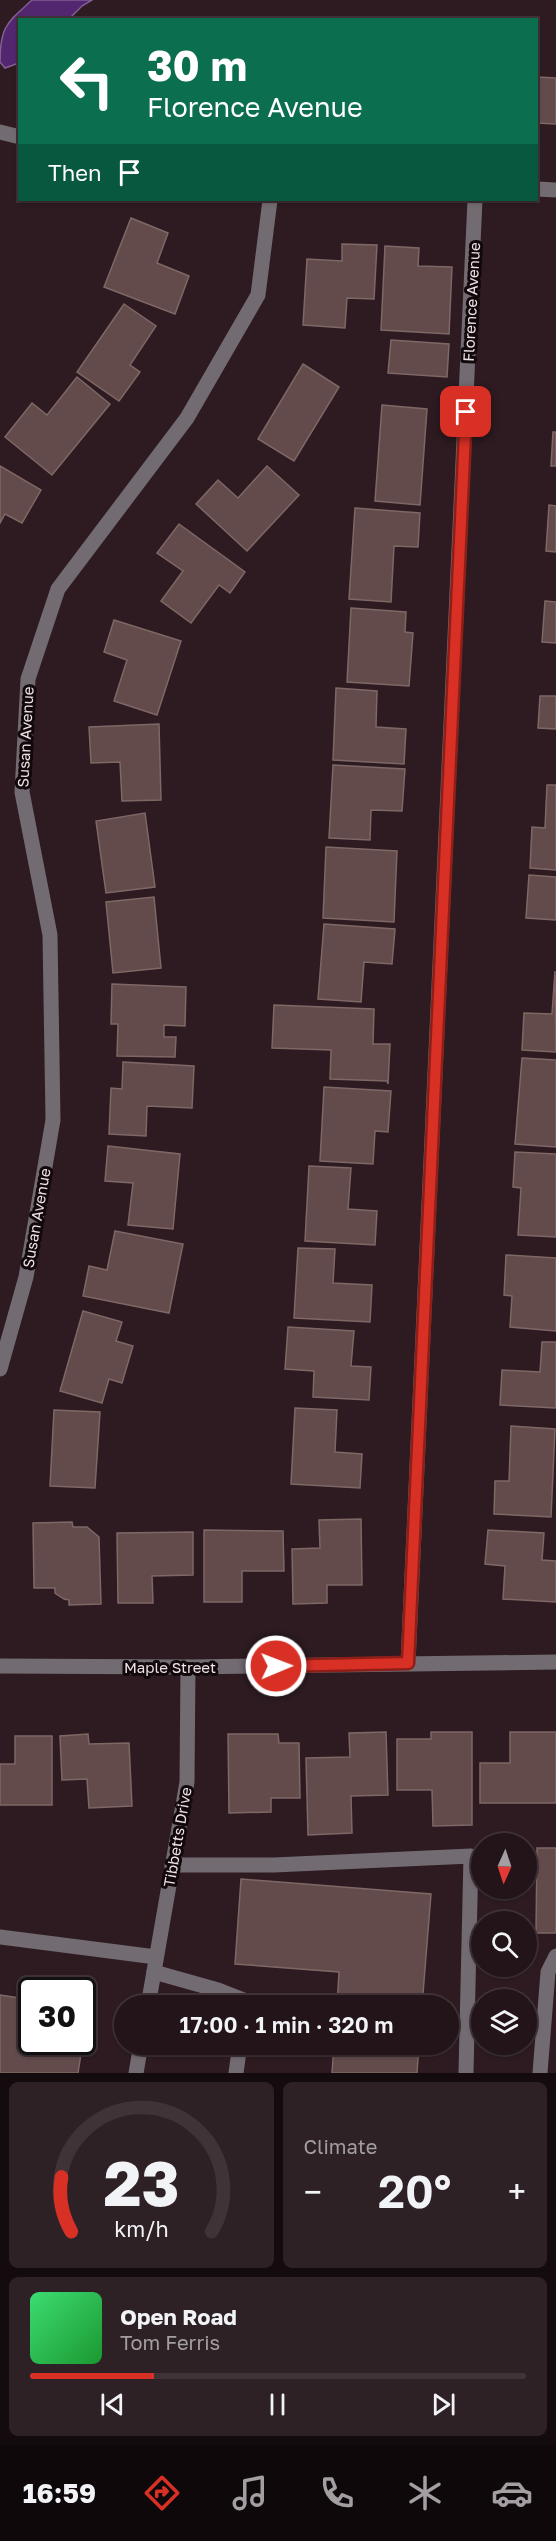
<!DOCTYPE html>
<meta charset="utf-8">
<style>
:root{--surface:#221419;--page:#2e2126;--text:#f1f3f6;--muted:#a29ea2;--line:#3f3338;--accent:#d93025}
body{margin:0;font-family:"Golos Text",sans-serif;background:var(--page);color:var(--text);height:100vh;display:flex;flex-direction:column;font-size:22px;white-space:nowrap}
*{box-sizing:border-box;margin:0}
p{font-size:20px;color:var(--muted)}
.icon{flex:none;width:33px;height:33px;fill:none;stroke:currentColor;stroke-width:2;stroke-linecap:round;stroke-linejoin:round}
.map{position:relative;height:2073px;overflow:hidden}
.details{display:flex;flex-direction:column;gap:9px;padding:9px;background:#130b0e;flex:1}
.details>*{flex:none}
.hud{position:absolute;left:18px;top:18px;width:520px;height:183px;border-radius:0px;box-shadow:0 2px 4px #0004,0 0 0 2px var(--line);background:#0b6e4f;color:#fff;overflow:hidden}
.needle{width:39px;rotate:183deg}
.fabs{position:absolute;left:471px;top:1833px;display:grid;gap:12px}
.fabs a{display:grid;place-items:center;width:66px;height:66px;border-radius:50%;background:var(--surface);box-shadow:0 2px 4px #0004,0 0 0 2px var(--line);font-size:30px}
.speed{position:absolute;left:18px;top:1977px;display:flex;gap:12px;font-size:30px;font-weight:700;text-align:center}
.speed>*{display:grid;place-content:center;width:78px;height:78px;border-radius:50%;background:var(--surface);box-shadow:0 2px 4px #0004,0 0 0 2px var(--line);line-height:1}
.speed .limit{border:3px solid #111;border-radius:9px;background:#fff;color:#111}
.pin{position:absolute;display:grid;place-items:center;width:51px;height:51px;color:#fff;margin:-26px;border-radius:12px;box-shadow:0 3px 9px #0006}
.me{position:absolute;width:66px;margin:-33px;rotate:89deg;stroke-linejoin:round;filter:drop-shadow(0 0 4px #0008)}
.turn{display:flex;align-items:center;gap:21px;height:126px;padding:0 30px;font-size:27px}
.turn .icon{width:78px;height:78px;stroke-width:2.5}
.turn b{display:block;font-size:42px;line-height:51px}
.then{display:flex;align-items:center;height:57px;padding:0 30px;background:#0003;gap:12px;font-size:22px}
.big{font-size:45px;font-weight:600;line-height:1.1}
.details .widget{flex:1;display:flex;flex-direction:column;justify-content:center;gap:9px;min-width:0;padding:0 21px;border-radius:9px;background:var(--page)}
.details .dial{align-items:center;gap:0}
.dial svg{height:156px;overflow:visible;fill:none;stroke:var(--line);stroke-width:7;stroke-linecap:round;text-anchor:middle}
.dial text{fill:var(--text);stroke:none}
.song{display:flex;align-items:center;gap:18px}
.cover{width:72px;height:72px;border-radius:9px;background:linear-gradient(135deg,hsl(140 70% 55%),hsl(130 70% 35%))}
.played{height:6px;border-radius:3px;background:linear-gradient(90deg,var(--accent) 25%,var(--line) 25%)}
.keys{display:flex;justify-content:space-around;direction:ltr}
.heat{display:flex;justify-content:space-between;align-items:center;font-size:33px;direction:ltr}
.details .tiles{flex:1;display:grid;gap:9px;grid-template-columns:1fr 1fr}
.widget:last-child{grid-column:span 2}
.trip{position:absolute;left:114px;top:1995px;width:345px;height:60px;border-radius:30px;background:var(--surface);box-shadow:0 2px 4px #0004,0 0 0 2px var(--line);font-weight:600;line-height:60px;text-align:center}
.menu{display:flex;height:96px;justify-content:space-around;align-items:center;background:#0e080a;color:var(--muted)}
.menu .icon{width:42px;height:42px}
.menu .selected{color:var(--accent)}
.menu b{font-size:27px;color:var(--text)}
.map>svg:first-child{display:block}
.water{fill:#532670;stroke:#825e93;stroke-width:1.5}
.building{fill:#624b4a;stroke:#7f6766;stroke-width:1.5}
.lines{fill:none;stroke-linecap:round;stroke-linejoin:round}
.minor{stroke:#736b72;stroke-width:15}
.route-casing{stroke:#8d1f18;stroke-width:15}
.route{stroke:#d93025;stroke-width:10}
.labels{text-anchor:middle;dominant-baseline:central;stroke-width:6;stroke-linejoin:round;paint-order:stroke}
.street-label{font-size:15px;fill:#eee1e5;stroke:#10080b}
</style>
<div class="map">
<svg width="556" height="2073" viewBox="0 0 556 2073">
<rect width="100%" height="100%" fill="#2d1b21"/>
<path class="water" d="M32,0H92L82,6L69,19L20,20L19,63L5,68L0,62C0,26 7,23 32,0Z"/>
<g class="building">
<path d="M537,77L556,78V124L537,123Z"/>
<path d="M131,218L168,233L157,263L189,276L175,314L104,287Z"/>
<path d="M342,244L377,245L374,299L347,298L345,328L303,325L307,259L342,261Z"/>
<path d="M385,246L419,248L418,266L452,267L449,334L381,330Z"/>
<path d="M124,304L156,326L130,365L140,372L119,401L77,372Z"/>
<path d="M391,340L449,344L447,377L388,373Z"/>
<path d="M303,364L339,387L294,461L258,439Z"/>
<path d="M77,377L110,404L52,475L5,437L32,403L47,415Z"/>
<path d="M382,405L427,409L420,505L375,501Z"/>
<path d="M553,432H556V466H551Z"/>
<path d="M0,466L41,490L22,523L5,514L0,523Z"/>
<path d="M267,466L299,495L247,551L196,504L218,480L238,498Z"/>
<path d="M549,505L556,506V552L546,551Z"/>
<path d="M355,508L420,513L418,547L394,546L391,602L349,599Z"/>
<path d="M179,524L245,572L230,593L219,585L191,623L161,601L183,571L157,553Z"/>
<path d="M545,601L556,602V643L542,642Z"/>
<path d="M351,608L406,612L405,632L413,633L409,686L347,682Z"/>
<path d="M114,620L181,641L157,715L114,701L127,660L104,652Z"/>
<path d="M336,688L377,691L376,727L406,729L404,764L333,760Z"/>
<path d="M540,696H556V729L538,728Z"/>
<path d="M159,724L161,800L122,801L120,762L91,763L89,727Z"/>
<path d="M333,765L405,769L402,811L371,810L370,840L329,838Z"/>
<path d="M547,785H556V870L530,868L532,827L545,828Z"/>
<path d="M145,813L155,887L106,893L96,821Z"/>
<path d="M326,847L397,851L394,922L323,918Z"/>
<path d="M529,875L556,877V920L526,918Z"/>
<path d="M154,897L161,968L113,973L106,902Z"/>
<path d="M324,924L395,929L392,964L364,962L361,1002L318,999Z"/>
<path d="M555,971L556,1052L522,1050L524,1013L552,1014Z"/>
<path d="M112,984L186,987L185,1026L164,1025V1037H176L175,1057L117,1056L118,1024H111Z"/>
<path d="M274,1005L374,1009L373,1044H390L388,1084L387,1081L330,1079L331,1050L272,1048Z"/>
<path d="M522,1058L556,1060V1147L515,1144Z"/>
<path d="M123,1062L194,1066L192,1108L147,1106L146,1136L109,1134L111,1088L122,1089Z"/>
<path d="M324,1087L391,1091L388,1132L375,1131L373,1164L320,1161Z"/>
<path d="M108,1146L180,1154L173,1229L128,1225L133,1183L105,1181Z"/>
<path d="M515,1152L556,1154V1237L518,1235L521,1188L513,1187Z"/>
<path d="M309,1166L351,1168L348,1209L377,1211L375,1245L305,1241Z"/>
<path d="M115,1231L183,1244L169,1313L83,1296L89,1266L107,1270Z"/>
<path d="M298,1248L335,1249L333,1283L372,1285L370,1322L294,1318Z"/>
<path d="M506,1255L556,1258V1331L510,1327L512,1296L504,1295Z"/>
<path d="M83,1311L122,1322L116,1341L133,1346L122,1383L109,1379L102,1403L60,1391Z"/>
<path d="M288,1327L354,1331L351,1366L371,1367L369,1400L313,1397L314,1371L285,1369Z"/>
<path d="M542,1342H556V1408L500,1405L502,1370L540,1372Z"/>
<path d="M295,1408L337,1410L335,1452L362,1454L360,1488L291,1484Z"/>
<path d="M54,1410L100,1412L95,1488L50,1486Z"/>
<path d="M511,1426L555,1429L551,1517L494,1514L495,1481H509Z"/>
<path d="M361,1519L362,1585H327V1603L293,1604L292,1549L320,1548L319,1520Z"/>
<path d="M72,1522L73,1527H87L99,1537L101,1604L69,1605V1600L64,1599L55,1593V1588H34L33,1523Z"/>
<path d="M204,1530L283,1531L284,1571H242V1602H204Z"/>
<path d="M488,1530L544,1533L542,1560L556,1561V1602L503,1599L505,1566L485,1564Z"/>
<path d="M193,1532V1575L152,1576L153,1603H118L117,1533Z"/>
<path d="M386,1732L388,1795L351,1796L352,1833L308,1835L306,1758L350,1757L349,1733Z"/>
<path d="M431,1732H472V1825L433,1826L432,1790H397V1739H431Z"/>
<path d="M510,1732H556V1803H480V1763H510Z"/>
<path d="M88,1734L89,1744L129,1743L132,1806L89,1808L87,1779L62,1780L60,1736Z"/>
<path d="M228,1734H278L279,1743H299L300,1798H271V1812L229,1813Z"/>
<path d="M15,1736H52V1805H0V1764H15Z"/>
<path d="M537,1848H556V1933H536Z"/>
<path d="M241,1879L431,1894L422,2006H337L339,1972L235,1964Z"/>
<path d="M0,1995L32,2000V2042H82V2008L88,2009L78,2073H0Z"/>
<path d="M334,2044H419L417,2073H332Z"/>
</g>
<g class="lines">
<g class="minor">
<path d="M0,132L20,137"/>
<path d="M537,189L556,190"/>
<path d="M0,1369L26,1277L53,1120L50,935L22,792L28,679L58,589L187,418L258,295L270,200"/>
<path d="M408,1663L475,200"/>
<path d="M0,1666L188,1667L556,1662"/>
<path d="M172,1865H274L471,1856L466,2073"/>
<path d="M0,1937L156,1957"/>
<path d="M154,1972L218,1990L246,2001V2006"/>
<path d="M148,2006L187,1782L188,1667"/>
<path d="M136,2073L141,2044"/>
<path d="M236,2073L240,2044"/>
<path d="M540,2073L548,1972L556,1956"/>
</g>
</g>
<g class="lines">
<defs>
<path id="route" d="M276,1666L408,1663L466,412"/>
</defs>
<use href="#route" class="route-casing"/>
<use href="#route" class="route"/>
</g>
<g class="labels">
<g class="street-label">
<text transform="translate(471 302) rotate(-87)">Florence Avenue</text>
<text transform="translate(25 737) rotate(-87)">Susan Avenue</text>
<text transform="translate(36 1218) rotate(-80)">Susan Avenue</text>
<text x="170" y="1667">Maple Street</text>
<text transform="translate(177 1837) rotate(-80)">Tibbetts Drive</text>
</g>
</g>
</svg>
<div class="fabs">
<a><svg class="needle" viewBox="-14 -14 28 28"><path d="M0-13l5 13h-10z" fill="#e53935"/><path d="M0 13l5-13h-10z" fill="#a29ea2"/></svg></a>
<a><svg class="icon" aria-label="search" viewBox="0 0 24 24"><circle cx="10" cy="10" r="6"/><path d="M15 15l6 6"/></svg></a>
<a><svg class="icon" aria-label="layers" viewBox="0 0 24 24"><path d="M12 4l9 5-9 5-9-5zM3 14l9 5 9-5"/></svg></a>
</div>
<div class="speed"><div class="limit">30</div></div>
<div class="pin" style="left:466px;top:412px;background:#d93025"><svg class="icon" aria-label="arrive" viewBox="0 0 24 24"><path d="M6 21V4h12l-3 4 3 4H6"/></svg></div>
<svg class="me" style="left:276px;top:1666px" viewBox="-20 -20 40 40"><circle r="17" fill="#d93025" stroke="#fff" stroke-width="3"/><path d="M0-11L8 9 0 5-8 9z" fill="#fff"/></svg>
<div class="trip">17:00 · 1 min · 320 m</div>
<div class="hud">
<div class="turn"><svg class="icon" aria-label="left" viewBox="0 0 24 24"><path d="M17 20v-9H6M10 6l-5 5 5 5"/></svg><div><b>30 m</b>Florence Avenue</div></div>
<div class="then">Then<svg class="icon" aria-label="arrive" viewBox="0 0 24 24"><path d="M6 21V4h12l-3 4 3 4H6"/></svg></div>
</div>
</div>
<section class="details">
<div class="tiles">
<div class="widget dial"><svg viewBox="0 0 100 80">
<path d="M14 69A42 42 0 1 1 86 69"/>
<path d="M14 69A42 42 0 0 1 9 41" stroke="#d93025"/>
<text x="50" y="56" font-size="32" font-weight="700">23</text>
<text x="50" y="72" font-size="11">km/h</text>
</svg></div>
<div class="widget"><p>Climate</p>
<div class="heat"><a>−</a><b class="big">20°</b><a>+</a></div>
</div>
<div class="widget">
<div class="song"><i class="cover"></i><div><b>Open Road</b><p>Tom Ferris</p></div></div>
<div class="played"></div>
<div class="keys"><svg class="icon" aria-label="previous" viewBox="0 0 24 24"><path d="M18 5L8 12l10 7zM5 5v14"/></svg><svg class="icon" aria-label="pause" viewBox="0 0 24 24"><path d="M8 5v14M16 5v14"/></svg><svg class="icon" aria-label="next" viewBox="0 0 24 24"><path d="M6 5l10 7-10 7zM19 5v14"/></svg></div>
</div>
</div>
</section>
<nav class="menu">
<b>16:59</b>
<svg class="icon selected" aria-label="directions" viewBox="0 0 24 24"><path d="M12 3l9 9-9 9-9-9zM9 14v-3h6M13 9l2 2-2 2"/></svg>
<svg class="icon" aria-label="music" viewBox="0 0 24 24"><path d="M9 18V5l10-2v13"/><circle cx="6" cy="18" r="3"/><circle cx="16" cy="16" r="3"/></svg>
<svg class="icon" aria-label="phone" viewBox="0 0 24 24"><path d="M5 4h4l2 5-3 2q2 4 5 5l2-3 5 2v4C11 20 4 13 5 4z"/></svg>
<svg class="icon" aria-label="climate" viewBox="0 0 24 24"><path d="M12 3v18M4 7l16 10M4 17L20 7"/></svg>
<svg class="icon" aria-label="car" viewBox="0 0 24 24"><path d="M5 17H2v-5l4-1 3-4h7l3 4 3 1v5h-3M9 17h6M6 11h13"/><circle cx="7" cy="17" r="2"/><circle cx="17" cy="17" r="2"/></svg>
</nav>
